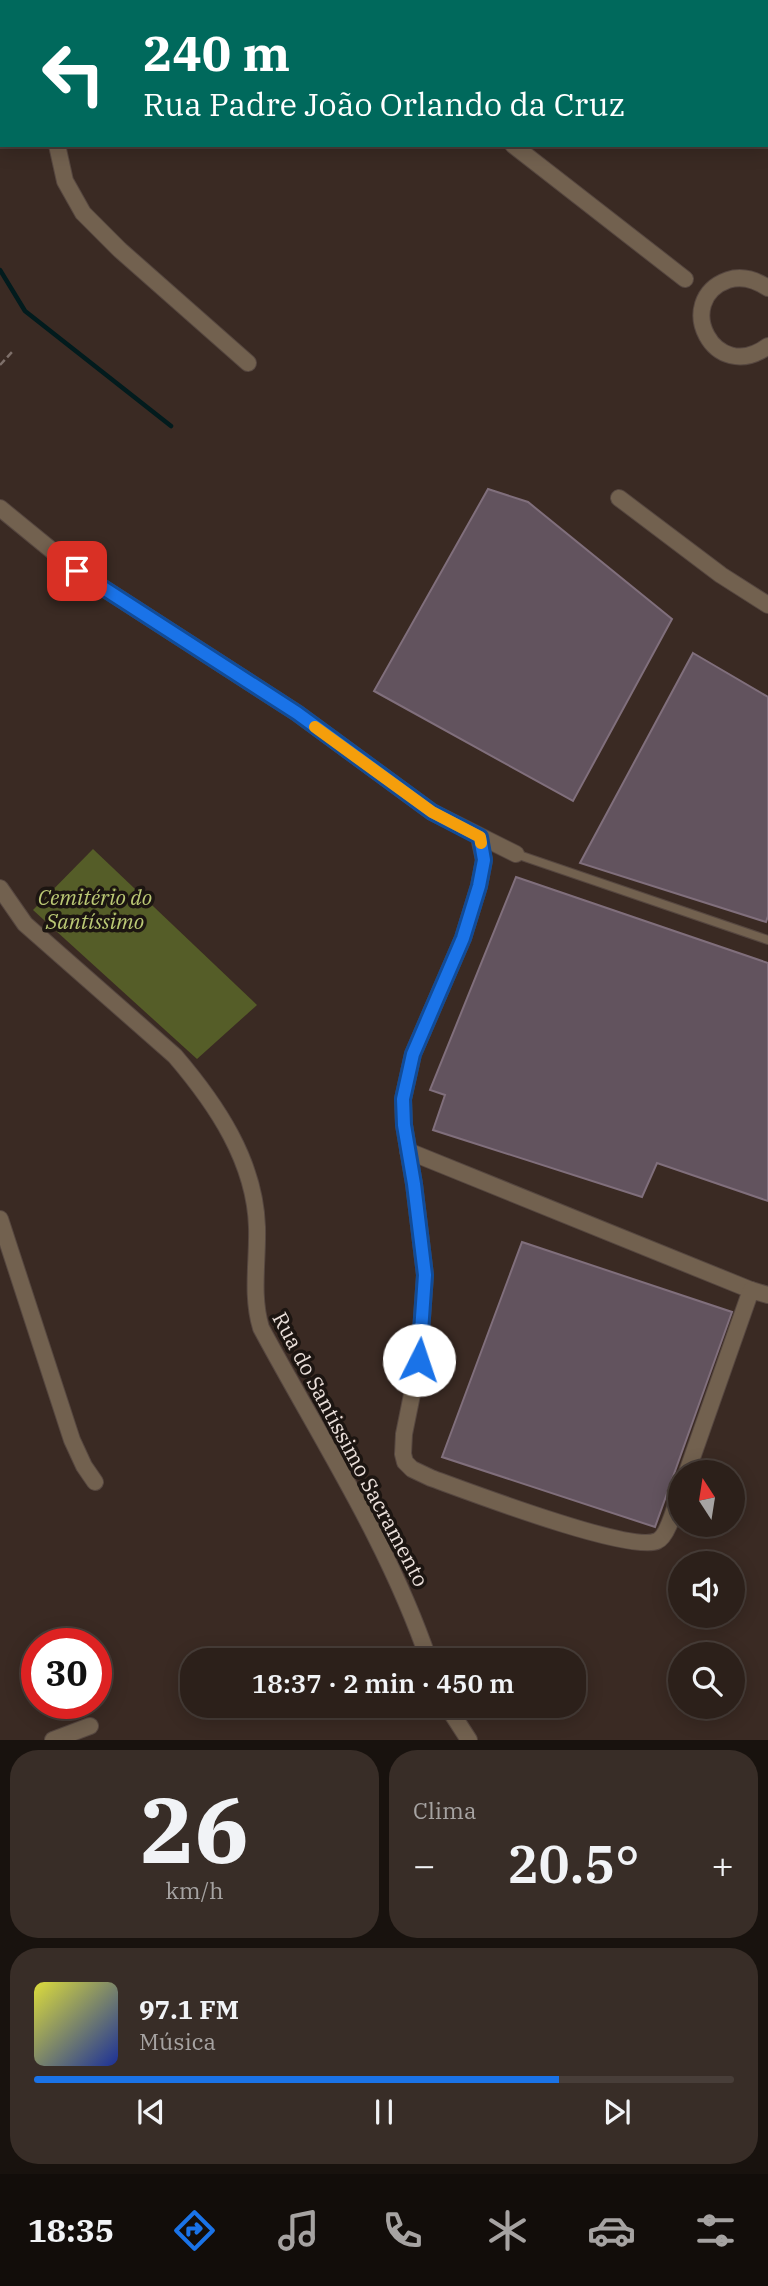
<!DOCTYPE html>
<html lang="pt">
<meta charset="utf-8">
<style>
:root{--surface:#2c201a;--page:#382d27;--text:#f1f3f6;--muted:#a6a3a2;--line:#483e39;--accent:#1a73e8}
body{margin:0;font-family:"IBM Plex Serif",serif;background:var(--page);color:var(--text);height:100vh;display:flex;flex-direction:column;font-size:26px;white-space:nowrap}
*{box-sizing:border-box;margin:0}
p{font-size:23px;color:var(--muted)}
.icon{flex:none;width:38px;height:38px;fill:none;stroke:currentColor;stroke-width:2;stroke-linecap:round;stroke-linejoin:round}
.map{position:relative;height:1740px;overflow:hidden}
.panel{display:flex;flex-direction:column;gap:10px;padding:10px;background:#18120e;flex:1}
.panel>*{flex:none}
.banner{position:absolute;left:0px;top:0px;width:768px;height:147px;box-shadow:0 4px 18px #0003,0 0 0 2px var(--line);background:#00695c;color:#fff;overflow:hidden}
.needle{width:46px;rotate:348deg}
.controls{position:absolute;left:668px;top:1460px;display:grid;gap:14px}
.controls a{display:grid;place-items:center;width:77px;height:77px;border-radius:50%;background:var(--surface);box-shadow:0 4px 18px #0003,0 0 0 2px var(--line);font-size:35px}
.speed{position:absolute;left:21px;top:1628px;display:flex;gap:14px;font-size:35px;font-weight:700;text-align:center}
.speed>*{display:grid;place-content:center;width:91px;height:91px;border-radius:50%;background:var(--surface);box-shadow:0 4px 18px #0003,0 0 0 2px var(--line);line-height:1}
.speed .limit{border:10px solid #d22;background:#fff;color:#111}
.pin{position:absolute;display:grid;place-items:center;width:60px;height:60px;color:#fff;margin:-30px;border-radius:14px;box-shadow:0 4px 10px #0006}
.me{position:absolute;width:77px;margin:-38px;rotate:4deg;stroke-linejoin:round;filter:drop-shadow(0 0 5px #0008)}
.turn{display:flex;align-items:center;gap:24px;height:147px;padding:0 28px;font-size:32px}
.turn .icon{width:91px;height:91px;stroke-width:2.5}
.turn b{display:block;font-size:49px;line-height:60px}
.big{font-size:52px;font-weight:600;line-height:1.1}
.panel .card{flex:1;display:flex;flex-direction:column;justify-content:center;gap:10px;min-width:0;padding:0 24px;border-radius:28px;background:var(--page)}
.panel .dial{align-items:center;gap:0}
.dial b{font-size:91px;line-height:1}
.song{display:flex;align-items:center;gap:21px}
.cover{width:84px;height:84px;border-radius:10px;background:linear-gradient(135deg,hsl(60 70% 55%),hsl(230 70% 35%))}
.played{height:7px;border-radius:4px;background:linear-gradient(90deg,var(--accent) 75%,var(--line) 75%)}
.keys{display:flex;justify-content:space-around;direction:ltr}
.heat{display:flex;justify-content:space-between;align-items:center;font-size:38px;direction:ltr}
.panel .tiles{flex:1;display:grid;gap:10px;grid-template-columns:1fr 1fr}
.card:last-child{grid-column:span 2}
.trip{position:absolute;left:180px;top:1648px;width:406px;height:70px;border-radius:28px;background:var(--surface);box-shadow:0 4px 18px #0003,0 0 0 2px var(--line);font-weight:600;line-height:70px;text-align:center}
.menu{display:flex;height:112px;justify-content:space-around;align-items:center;background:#120d0a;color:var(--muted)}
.menu .icon{width:49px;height:49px}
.menu .on{color:var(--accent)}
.menu b{font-size:32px;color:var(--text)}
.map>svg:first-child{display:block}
.green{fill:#555d28}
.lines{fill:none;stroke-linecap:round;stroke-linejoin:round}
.stream{stroke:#021b1d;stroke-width:4.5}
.building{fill:#62535e;stroke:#806f7c;stroke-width:2}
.lane-casing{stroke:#564740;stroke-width:10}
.street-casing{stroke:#564740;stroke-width:18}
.secondary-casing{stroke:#564740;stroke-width:19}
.path{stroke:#7e706a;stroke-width:2.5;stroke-dasharray:7 3.5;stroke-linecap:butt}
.lane{stroke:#72614f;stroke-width:8}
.street{stroke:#72614f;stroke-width:16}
.secondary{stroke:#987d5f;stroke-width:18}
.route-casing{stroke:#114b97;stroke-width:18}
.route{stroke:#1a73e8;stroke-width:12}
.slow{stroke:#f59e0b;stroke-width:12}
.labels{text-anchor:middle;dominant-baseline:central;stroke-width:7;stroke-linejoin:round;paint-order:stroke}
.park-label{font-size:21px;font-style:italic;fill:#bbc975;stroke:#1c1511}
.street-label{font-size:21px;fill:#ebe0db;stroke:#1c1511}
</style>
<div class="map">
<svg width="768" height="1740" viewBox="0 0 768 1740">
<rect width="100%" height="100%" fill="#3a2a23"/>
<path class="green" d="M93,849L257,1005L197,1059L33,910Z"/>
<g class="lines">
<path class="stream" d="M0,270L25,311L171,426"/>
</g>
<g class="building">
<path d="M488,489L528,502L672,619L573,801L374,691Z"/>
<path d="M693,653L768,697V916L766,922L580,863Z"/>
<path d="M516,877L768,963V1201L657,1163L642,1197L433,1130L445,1095L430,1090Z"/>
<path d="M522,1242L732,1312L655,1527L442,1457Z"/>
</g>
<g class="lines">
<defs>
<g id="lane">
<path d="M766,128L768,130"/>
<path d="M516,854L768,940"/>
</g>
<g id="street">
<path d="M32,0V2"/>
<path d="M280,0L283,2"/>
<path d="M57,145L65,181L83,213L120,250L248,363"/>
<path d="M513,145L685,279"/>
<path d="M768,288C756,280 743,275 728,280C672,300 714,386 768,346"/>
<path d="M619,498L721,575L768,605"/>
<path d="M0,508L77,571L297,713L432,812L516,854"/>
<path d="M479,837L484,860L479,886L463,938L413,1054L403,1099L404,1125L414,1184L425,1275L419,1360L404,1434L403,1454L405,1462L412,1469L431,1478C467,1491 629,1553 657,1541C669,1536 676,1502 681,1489"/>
<path d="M0,888L25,924L175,1056C216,1104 255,1161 257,1227C258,1261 251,1295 261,1328C320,1438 389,1543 429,1661"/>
<path d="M408,1151L751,1290"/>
<path d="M0,1219L72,1440L84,1466L95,1482"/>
<path d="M687,1472L751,1290L768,1295"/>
<path d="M447,1706L469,1740"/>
<path d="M53,1740L90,1726"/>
</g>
<g id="secondary">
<path d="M665,0L667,2"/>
<path d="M688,0L690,2"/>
<path d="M766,66L768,67"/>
<path d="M766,90L768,91"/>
</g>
</defs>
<use href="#lane" class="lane-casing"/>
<use href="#street" class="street-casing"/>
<use href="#secondary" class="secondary-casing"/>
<path class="path" d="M0,365L12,352"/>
<use href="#lane" class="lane"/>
<use href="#street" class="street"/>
<use href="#secondary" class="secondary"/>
</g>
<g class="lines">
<defs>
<path id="route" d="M77,571L297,713L432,812L480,837L484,860L479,886L463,938L413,1054L403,1099L404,1125L414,1184L425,1275L419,1360"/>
</defs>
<use href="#route" class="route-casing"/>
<use href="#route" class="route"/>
<path class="slow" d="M315,727L432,812L480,837L481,843"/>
</g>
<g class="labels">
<g class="park-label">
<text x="95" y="897">Cemitério do<tspan x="95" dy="24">Santíssimo</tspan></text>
</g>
<g class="street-label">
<text transform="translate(351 1449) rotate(62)">Rua do Santissimo Sacramento</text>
</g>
</g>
</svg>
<div class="controls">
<a><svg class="needle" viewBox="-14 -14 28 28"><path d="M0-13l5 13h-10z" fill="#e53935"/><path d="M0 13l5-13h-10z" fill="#a6a3a2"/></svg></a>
<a><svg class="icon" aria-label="sound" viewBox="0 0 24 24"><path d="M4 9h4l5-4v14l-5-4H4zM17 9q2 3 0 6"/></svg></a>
<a><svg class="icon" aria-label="search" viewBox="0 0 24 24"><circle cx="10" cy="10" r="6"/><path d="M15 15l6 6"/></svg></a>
</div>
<div class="speed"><div class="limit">30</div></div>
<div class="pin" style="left:77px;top:571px;background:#d93025"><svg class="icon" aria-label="arrive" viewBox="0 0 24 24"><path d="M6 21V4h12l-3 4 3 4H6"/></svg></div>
<svg class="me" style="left:419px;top:1360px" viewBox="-20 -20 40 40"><circle r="19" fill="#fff"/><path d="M0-13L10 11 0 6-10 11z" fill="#1a73e8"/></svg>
<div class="trip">18:37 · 2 min · 450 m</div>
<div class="banner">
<div class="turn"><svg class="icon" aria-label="left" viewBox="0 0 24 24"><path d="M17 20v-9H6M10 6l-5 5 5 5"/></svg><div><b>240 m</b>Rua Padre João Orlando da Cruz</div></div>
</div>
</div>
<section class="panel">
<div class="tiles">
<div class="card dial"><b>26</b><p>km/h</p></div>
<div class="card"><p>Clima</p>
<div class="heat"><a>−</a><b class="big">20.5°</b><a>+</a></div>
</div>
<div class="card">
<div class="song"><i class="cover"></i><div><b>97.1 FM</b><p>Música</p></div></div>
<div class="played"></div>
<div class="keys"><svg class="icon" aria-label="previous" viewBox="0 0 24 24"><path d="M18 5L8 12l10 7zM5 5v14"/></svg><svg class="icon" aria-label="pause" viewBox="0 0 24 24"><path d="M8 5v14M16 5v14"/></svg><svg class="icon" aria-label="next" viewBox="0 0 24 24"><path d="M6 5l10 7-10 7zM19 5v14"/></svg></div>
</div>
</div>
</section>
<nav class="menu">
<b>18:35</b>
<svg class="icon on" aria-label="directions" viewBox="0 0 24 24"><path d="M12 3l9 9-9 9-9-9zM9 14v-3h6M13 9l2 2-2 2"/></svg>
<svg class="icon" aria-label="music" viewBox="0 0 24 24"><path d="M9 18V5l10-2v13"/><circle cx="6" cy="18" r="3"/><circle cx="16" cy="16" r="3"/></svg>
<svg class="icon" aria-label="phone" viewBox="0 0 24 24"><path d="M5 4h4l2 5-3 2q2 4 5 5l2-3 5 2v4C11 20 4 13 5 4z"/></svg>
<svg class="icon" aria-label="climate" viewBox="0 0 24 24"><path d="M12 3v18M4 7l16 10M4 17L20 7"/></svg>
<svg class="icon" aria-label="car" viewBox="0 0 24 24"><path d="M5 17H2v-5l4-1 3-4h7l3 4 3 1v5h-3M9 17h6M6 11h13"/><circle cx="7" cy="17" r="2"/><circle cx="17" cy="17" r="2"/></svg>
<svg class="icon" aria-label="filters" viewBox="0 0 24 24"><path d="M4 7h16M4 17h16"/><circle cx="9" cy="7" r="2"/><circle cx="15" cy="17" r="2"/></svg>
</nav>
